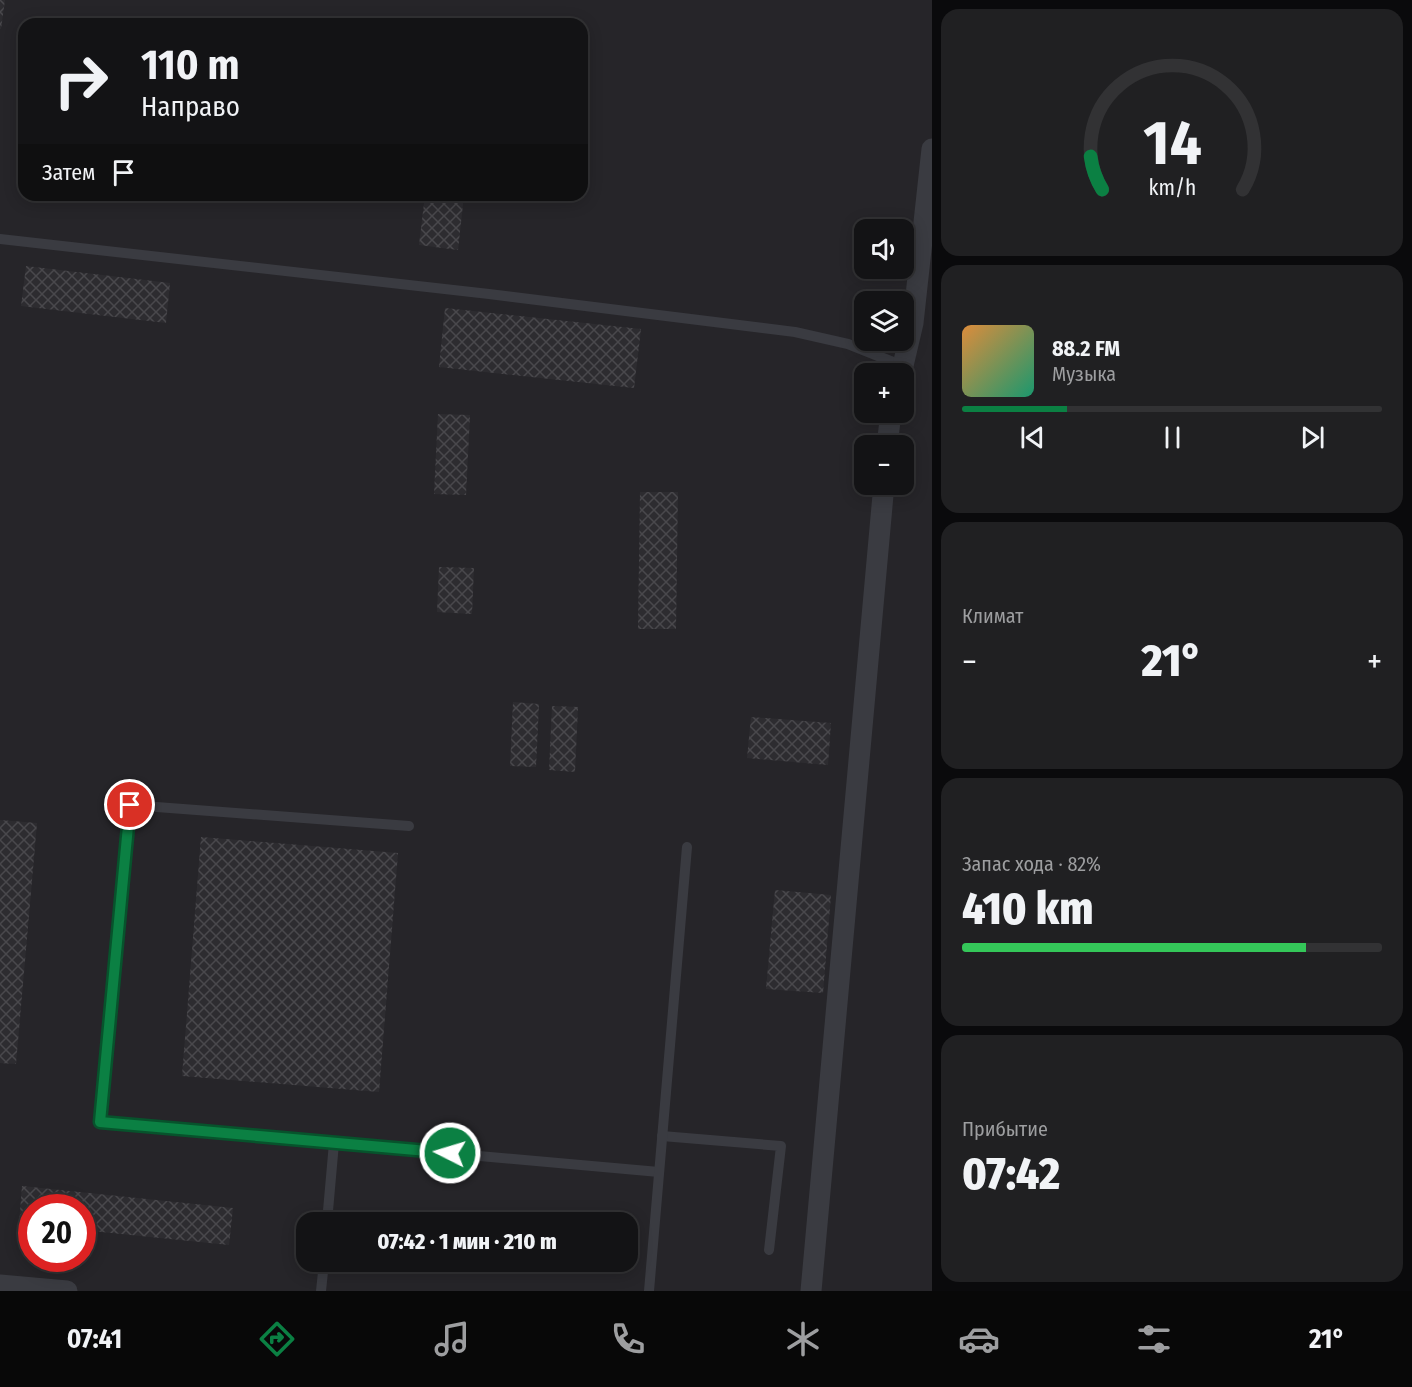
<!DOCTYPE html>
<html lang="ru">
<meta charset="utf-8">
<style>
:root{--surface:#131315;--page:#202022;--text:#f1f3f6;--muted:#9d9ea0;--line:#323234;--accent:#0b8043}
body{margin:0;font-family:"Fira Sans Condensed",sans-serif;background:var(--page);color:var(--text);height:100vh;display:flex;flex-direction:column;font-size:22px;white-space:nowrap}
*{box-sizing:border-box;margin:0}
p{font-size:20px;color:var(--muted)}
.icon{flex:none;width:33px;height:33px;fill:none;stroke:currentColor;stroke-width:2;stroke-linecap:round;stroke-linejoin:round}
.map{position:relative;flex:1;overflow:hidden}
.details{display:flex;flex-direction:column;gap:9px;padding:9px;background:#0a0a0c;width:480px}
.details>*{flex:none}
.top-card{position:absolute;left:18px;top:18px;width:570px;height:183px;border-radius:18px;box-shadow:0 3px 15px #0003,0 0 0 2px var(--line);background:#131315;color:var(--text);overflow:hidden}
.fabs{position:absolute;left:854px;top:219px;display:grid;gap:12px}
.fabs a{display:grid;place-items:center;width:60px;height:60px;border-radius:12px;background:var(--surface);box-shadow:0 3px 15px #0003,0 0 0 2px var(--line);font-size:30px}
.speed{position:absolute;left:18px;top:1194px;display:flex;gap:12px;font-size:30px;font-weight:700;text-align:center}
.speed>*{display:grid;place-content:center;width:78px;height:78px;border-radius:50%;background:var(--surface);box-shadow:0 3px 15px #0003,0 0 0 2px var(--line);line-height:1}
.speed .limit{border:9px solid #d22;background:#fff;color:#111}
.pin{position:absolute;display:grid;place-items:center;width:51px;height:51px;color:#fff;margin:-26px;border:3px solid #fff;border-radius:50%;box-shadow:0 2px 6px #0007}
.me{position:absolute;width:66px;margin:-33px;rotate:275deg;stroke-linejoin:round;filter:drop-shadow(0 0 4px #0008)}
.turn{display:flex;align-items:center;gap:21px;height:126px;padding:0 24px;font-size:27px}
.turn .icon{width:78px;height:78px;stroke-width:2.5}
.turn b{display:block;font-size:42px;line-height:51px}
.then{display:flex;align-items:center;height:57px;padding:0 24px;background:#0003;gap:12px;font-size:22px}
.big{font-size:45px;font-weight:800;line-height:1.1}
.details .widget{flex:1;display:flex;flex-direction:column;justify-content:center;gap:9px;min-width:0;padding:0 21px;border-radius:18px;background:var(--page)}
.details .dial{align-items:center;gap:0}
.dial svg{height:156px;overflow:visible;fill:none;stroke:var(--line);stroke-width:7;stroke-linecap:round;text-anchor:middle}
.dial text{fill:var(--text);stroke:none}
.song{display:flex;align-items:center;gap:18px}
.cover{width:72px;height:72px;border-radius:9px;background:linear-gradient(135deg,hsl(30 70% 55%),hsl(160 70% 35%))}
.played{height:6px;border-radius:3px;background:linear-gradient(90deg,var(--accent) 25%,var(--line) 25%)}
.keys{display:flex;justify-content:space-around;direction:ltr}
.heat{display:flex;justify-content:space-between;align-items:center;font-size:33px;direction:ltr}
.charge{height:9px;border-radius:4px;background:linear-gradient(90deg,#34c759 82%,var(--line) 0)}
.trip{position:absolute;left:296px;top:1212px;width:342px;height:60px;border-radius:18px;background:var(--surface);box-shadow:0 3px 15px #0003,0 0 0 2px var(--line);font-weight:800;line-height:60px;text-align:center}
.tabs{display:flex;height:96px;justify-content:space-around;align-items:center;background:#080808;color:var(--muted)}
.tabs .icon{width:42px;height:42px}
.tabs .selected{color:var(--accent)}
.tabs b{font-size:27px;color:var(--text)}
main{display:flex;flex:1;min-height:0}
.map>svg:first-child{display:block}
.built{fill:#262529;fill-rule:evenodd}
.building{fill:url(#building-cross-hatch)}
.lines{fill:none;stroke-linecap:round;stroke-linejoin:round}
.lane{stroke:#3a3b41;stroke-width:10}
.street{stroke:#3a3b41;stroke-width:21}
.route-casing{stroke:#07532c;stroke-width:15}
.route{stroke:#0b8043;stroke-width:10}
</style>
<main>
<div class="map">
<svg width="932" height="1291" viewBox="0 0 932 1291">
<defs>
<pattern id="building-cross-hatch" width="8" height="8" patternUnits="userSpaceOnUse" patternTransform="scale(1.5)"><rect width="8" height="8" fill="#2d2c30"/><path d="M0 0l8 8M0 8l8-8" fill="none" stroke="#49484c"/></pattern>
</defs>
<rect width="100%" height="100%" fill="#19191c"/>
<path class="built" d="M0,0H932V1291H0ZM24,24H582V195H24ZM864,230H903V268H864ZM864,302H903V340H864ZM864,374H903V412H864ZM864,446H903V484H864ZM32,1208H82V1258H32ZM306,1222H627V1262H306Z"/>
<g class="building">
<path d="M0,0H5L1,29H0Z"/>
<path d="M425,195H464L458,250L419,245Z"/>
<path d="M26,266L170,283L166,323L21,306Z"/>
<path d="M445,308L641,329L634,388L439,367Z"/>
<path d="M438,414L470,415L466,495L434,494Z"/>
<path d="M640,492H678L676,629H638Z"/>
<path d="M439,567L474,568L472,614L437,612Z"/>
<path d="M513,702L539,704L536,767L510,766Z"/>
<path d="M552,706L578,707L575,772L549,770Z"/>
<path d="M751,717L831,723L828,765L747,758Z"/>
<path d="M0,820L37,823L16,1064L0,1063Z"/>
<path d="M201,837L398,853L379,1092L182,1076Z"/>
<path d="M775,890L831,895L823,993L766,989Z"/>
<path d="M22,1186L233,1208L229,1245L82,1230V1208H32V1225L19,1224Z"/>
</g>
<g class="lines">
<g class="lane">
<path d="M0,239L489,294L795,332L848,344L903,366"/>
<path d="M409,826L130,805L100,1122L659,1172"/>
<path d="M662,1136L781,1146L769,1250"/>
<path d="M327,1222L334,1143"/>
<path d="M321,1291L324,1262"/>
<path d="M649,1291L687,847"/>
</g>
<g class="street">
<path d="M901,374L913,323L932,149"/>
<path d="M887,446L891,412"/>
<path d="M0,1285L67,1291"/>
<path d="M811,1291L884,484"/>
</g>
</g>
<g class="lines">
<defs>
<path id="route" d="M130,805L100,1122L450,1153"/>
</defs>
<use href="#route" class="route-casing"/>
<use href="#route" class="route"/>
</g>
</svg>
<div class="fabs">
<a><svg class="icon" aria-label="sound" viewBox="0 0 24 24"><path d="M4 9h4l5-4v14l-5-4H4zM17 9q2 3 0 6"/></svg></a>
<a><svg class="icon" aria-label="layers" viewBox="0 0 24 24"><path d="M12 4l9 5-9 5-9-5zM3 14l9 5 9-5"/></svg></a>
<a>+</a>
<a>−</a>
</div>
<div class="speed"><div class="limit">20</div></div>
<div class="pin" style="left:130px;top:805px;background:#d93025"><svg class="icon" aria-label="arrive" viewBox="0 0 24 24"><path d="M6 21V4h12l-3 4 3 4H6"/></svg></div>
<svg class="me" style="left:450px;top:1153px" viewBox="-20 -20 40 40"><circle r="17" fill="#0b8043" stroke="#fff" stroke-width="3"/><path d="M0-11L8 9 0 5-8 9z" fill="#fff"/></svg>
<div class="trip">07:42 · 1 мин · 210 m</div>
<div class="top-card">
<div class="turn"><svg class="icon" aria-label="right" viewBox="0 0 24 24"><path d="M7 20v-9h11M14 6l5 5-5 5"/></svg><div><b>110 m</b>Направо</div></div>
<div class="then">Затем<svg class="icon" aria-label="arrive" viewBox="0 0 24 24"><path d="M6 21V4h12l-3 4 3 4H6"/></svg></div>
</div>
</div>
<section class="details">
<div class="widget dial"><svg viewBox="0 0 100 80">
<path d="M14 69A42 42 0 1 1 86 69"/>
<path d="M14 69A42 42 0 0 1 8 52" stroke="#0b8043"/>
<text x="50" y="56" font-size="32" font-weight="700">14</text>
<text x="50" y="72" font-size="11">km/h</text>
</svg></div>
<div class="widget">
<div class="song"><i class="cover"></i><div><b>88.2 FM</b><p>Музыка</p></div></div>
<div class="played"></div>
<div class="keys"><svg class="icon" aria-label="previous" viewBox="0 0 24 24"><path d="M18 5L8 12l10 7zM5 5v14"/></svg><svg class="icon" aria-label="pause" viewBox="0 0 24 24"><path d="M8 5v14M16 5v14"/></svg><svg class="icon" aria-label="next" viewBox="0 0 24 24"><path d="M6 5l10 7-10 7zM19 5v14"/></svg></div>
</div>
<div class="widget"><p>Климат</p>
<div class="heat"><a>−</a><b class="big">21°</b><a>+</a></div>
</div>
<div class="widget"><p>Запас хода · 82%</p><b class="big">410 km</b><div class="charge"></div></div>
<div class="widget"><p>Прибытие</p><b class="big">07:42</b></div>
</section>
</main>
<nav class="tabs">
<b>07:41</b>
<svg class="icon selected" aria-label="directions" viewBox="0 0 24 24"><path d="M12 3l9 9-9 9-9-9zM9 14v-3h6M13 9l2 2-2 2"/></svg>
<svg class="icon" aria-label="music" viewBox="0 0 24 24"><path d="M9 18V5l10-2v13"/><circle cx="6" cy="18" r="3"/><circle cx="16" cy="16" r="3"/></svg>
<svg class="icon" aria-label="phone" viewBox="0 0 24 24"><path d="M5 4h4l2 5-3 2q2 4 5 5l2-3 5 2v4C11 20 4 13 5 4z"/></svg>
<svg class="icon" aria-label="climate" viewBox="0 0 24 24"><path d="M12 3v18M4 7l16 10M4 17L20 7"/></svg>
<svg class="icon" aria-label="car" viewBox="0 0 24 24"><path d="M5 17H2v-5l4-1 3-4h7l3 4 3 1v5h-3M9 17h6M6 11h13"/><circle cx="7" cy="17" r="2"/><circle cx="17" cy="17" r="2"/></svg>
<svg class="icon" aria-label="filters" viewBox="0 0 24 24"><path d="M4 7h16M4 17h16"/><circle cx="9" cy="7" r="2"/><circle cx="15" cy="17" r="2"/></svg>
<b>21°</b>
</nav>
